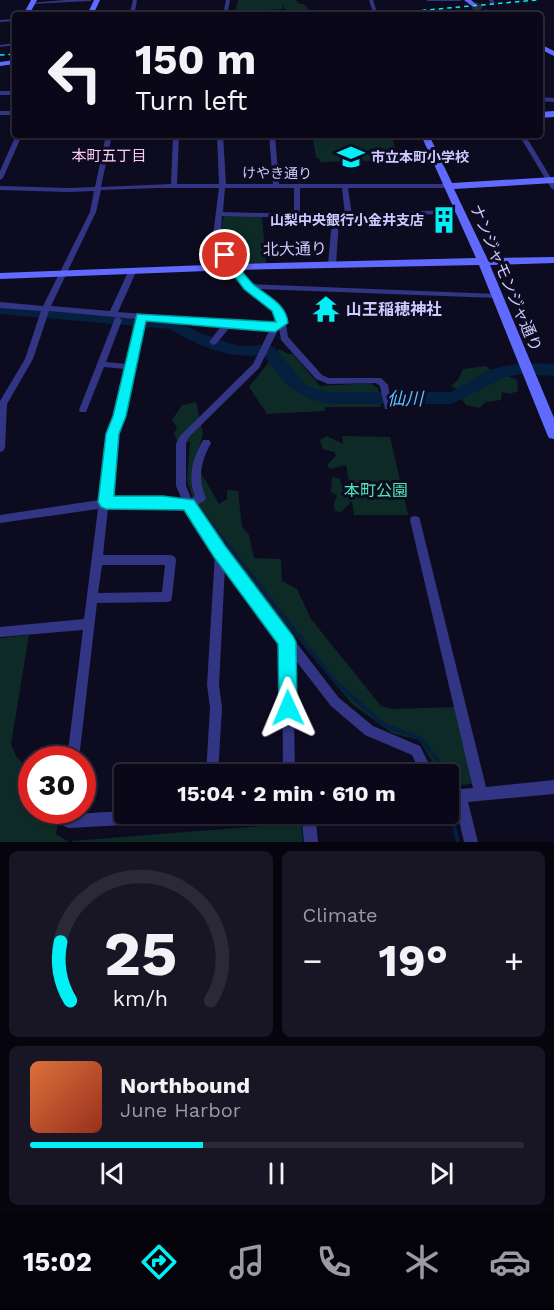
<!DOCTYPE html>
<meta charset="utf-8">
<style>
:root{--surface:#0a0818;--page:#181625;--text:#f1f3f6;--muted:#999aa2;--line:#2a2937;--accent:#00f0f5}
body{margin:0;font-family:"Work Sans","Noto Sans JP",sans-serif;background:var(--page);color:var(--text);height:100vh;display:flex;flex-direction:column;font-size:22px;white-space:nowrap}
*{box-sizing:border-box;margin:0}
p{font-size:20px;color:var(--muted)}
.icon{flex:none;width:33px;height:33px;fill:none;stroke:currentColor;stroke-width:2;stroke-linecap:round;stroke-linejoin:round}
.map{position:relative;height:842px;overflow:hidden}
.drawer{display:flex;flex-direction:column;gap:9px;padding:9px;background:#06040d;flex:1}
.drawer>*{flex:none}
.banner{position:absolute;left:12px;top:12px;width:531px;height:126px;border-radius:6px;box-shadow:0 2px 4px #0004,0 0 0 2px var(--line);background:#0a0818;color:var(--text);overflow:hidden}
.speed{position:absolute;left:18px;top:746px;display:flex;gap:12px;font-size:30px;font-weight:700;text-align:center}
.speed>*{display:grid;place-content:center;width:78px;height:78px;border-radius:50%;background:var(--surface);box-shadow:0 2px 4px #0004,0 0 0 2px var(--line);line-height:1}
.speed .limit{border:9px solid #d22;background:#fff;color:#111}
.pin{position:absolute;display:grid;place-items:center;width:51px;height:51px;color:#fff;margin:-26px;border:3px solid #fff;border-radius:50%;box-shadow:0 2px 6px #0007}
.me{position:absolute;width:66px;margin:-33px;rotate:359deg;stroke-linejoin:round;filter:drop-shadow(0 0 4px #0008)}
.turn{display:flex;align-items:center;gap:21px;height:126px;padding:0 24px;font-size:27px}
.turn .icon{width:78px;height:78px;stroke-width:2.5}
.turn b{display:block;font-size:42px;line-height:51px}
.big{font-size:45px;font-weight:700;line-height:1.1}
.drawer .widget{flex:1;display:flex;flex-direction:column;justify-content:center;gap:9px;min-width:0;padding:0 21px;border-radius:9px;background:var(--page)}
.drawer .dial{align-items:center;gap:0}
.dial svg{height:156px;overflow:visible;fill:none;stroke:var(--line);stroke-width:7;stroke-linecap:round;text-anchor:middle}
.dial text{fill:var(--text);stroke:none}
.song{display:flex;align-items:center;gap:18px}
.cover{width:72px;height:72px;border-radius:9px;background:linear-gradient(135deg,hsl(20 70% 55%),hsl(10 70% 35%))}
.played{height:6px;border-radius:3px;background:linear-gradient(90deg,var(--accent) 35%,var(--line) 35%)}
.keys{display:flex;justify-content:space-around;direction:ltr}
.heat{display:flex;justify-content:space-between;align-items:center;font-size:33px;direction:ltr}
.drawer .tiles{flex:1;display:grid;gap:9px;grid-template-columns:1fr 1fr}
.widget:last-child{grid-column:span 2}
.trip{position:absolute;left:114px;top:764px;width:345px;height:60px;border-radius:6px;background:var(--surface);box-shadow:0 2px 4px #0004,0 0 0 2px var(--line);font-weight:700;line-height:60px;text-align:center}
.dock{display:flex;height:96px;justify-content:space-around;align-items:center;background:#04030a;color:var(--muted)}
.dock .icon{width:42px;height:42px}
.dock .current{color:var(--accent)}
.dock b{font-size:27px;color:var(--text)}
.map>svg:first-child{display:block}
.green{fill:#0e2a27}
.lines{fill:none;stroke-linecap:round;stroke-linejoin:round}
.stream-far1{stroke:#051f3f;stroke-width:3}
.stream{stroke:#051f3f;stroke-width:4}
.river{fill:#051f3f;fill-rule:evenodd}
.secondary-tunnel{stroke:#2a2841;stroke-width:8;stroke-dasharray:8 4;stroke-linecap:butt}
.street{fill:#323583;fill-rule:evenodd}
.secondary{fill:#616aff;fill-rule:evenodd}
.rail{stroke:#00f0f5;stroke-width:1.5;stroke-dasharray:4.5 4;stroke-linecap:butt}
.route{fill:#00f0f5;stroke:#009c9f;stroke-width:1.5}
.labels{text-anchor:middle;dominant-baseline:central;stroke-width:6;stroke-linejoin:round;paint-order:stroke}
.far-poi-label{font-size:14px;font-weight:bold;fill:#cccaff;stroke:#0d0b20;text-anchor:start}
.far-street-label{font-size:14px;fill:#cccaff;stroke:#0d0b20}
.far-neighbourhood-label{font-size:15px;fill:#ffccf0;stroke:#0d0b20}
.street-label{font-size:16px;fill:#cccaff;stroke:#0d0b20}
.poi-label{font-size:16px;font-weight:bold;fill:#cccaff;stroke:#0d0b20;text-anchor:start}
.park-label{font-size:16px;fill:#4de8b5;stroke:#0d0b20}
.water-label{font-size:18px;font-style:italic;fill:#58bfff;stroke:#0d0b20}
</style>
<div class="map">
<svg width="554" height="842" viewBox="0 0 554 842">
<rect width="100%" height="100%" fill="#0d0b20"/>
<g class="green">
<path d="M238,0H296L299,4H304L310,12L288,14L282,4L283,9L235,12Z"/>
<path d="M313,138H392L399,160L320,162L319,158H316Z"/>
<path d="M224,215L262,216L266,263H233L218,243Z"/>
<path d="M279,349L288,354H293L320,386L370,383L378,388L381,407H326L324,411L267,414L249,387Z"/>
<path d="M486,366L497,377L508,376L517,380L518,391L510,394L502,392L501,400L486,402L479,408L466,405L456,389L451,386L458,380L463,369Z"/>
<path d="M196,402L203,434L197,454L200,471L219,504L227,499V490L238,491L242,527L249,535L254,558L281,559L282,581L297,589L311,619L381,706L393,709L458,707L477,783L449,787L448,774H440L419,740L392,733L352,704L260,593L192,496L187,480L190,442L177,441L174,434L177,427L172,420L182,405Z"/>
<path d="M327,436L343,444L342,436L390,437L408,515H354L352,501L341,512L335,511L334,504L337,495L331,492L332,477L340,479L341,485L350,486L346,465L330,469L327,465L336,456L334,452L323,449L320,440Z"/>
<path d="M29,635L11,744L16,756L28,770H31L32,810H60L56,834L69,842H0V638Z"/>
<path d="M301,823L303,842H72V841Z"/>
</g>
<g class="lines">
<path class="stream-far1" d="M201,511L263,589"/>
<g class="stream">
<path d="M261,588L334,680L384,725L420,738L437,759L442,774"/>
<path d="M450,809L458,842"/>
</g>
<path class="river" d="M0,304L174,320L200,333L238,346L260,345L274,347L306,385L319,390L331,392H451L487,371L500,367L523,363L554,364V376L523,374L505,377L452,404H331C294,398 284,383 263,354C232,361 197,345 170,329L0,314Z"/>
<path class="secondary-tunnel" d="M474,5L488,15"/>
<g class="street">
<path d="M65,0H92L90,1L32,4L30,3Z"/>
<path d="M133,0H137L135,11H163L165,12L134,15L88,14L90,13L130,12Z"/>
<path d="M226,0H230L227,15H223Z"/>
<path d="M369,0H373L377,13L373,12Z"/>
<path d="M426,0H462L460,1H428Z"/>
<path d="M489,0H493L495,3L491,4Z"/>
<path d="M15,19V21L0,22V20Z"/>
<path d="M15,43V45L0,47V45Z"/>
<rect x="0" y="91" width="15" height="4"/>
<path d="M540,97L554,98V102L540,101Z"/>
<rect x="0" y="111" width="15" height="4"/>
<path d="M16,135H22L3,178L0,180V171Z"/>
<path d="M106,135H112L101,187L171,184L173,135H179L177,184H219L217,135H223L226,184H273L269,135H275L279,184H449L452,186L449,188H348L352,215L459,209L462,211L459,213L339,219L336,265L332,267L328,265L332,219L222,216L220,243L250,284L497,294L501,296L497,298L257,289L274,300L284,312L288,337L322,375L329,378H381L388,385L392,407L391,409H385L380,386L376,383L328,384L316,379L281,340L279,328L259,368L188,438L186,444V486L191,498L195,496C187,477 193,458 203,440H209L211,443C201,461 197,479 206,498L204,501L195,506L198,512L224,549L339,698L373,726L420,746L434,774H421L412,755L365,735L331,706L293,657L295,774H283L282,641L225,566L219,685L222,708L218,774H206L210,708L207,685L215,553L190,518L186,508L147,506L108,508L103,555H171L175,557L176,560L172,597L171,601L167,602L97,603L79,759H67L83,630L0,637V627L84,619L98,509L0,523V515L99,500L107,434L115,416L125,369L104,367L86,412H80L79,410L115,318L118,317L122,320L106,362L126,364L137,319L49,311L33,359L7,404L5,448L3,451L0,452V401L25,359L41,311L0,308V302L43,306L90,212L94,191L68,192L0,190V186L68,188L95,187ZM157,188H219L212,243C223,257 232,272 244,285C255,299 276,302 278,322L274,324L118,312L136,272L132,270L128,272L110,311L51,306L96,212L101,190ZM225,188H294V214L223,212ZM300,188H342L345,215L300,214ZM144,319L222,325L209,342L213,345L216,344L231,326L270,329L253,364L180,436L176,444V486L182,500L147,498L109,499L117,434L123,416ZM102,565H165L162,592L98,593Z"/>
<path d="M519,135H525L554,183V190L551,188Z"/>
<path d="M415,516L419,517L420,520L486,787L554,780V794L468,802L478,842H464L455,803L448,804V790L473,788L410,520L411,517Z"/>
<path d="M59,810H73L74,814L124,811V813H295L293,818L288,820L209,826L197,821L69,828L64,826Z"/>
<path d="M301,813H315L318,842H304Z"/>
</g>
<g class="secondary">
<path d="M31,0H37L29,15H23Z"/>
<path d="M94,0H100L93,15H87Z"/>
<path d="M464,0H471L477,5L472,6Z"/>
<path d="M540,44L554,51V56L540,49Z"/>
<path d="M15,60V64L0,66V62Z"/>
<path d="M554,111V117L540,118V112Z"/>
<path d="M421,135H429L452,183L554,177V183L454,189L487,258L554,257V263L490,265L554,418V439L549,438L547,434L479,265L233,270L0,279V273L233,264L476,258Z"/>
</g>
<g class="rail">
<path d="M371,15L537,0"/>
<path d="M0,55L15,54"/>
</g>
</g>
<path class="route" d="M225,252L229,253C236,263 243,274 252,283C265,296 286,302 288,323L275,332L146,321L126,416L119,434L114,496H163L194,500L226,547L293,636L296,642L297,708L295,715L288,717L282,715L279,708L278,644L214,557L184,510L106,509L101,507L98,502L106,434L113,416L137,314L276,322L272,311L244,289L221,258V253Z"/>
<defs>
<symbol id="school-bare" viewBox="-9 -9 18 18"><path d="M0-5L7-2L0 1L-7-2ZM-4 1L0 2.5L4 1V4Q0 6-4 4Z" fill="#00f0f5" stroke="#0d0b20" stroke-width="2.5" paint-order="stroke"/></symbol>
<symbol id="building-bare" viewBox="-9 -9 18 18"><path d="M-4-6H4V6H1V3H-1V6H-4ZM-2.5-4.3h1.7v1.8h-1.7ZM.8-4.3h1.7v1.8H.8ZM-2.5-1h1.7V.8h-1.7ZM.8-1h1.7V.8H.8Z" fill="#00f0f5" stroke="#0d0b20" stroke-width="2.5" paint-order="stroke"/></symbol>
<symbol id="temple-bare" viewBox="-9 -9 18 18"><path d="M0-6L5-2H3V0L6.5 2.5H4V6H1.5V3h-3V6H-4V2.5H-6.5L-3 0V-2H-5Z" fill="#00f0f5" stroke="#0d0b20" stroke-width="2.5" paint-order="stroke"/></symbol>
</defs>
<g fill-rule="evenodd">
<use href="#school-bare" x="332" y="138" width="38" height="38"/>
<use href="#building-bare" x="425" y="201" width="38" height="38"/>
<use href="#temple-bare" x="307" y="290" width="38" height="38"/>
</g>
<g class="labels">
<g class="far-poi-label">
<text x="371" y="157">市立本町小学校</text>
<text x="424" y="220" text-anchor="end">山梨中央銀行小金井支店</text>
</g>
<g class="far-street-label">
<text transform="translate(277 173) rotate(1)">けやき通り</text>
</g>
<g class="far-neighbourhood-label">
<text x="109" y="156">本町五丁目</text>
</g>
<g class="street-label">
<text transform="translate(295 249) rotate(-1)">北大通り</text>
<text transform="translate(506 278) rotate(67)">ナンジャモンジャ通り</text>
</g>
<g class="poi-label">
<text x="346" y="309">山王稲穂神社</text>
</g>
<g class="park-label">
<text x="376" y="490">本町公園</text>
</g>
<g class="water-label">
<text x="405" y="398">仙川</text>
</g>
</g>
</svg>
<div class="speed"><div class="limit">30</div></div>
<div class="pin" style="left:225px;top:255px;background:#d93025"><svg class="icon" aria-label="arrive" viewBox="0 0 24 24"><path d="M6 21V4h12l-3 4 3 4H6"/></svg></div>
<svg class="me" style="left:288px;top:708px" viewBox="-20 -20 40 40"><path d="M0-17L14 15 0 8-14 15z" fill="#00f0f5" stroke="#fff" stroke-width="4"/></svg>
<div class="trip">15:04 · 2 min · 610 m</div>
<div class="banner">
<div class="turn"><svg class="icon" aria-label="left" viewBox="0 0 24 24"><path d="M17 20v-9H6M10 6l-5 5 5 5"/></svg><div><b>150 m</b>Turn left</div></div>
</div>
</div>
<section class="drawer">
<div class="tiles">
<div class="widget dial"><svg viewBox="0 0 100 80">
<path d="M14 69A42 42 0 1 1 86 69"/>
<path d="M14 69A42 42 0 0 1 9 39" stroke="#00f0f5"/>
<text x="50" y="56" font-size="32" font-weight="700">25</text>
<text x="50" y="72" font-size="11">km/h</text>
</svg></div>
<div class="widget"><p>Climate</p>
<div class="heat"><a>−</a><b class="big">19°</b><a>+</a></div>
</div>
<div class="widget">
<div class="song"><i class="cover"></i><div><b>Northbound</b><p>June Harbor</p></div></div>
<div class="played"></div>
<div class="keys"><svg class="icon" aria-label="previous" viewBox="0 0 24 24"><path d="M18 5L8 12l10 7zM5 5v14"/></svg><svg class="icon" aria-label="pause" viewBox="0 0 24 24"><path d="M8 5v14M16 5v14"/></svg><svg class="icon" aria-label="next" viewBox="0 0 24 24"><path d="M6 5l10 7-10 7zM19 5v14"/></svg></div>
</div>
</div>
</section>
<nav class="dock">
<b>15:02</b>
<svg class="icon current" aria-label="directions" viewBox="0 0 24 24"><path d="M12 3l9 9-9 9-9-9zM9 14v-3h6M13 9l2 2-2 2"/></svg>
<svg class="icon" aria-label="music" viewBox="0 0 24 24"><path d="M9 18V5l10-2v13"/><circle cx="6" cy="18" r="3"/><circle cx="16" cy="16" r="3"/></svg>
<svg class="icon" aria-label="phone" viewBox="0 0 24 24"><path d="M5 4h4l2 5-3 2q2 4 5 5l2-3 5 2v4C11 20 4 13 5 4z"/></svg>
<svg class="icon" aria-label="climate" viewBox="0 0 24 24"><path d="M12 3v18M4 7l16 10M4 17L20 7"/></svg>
<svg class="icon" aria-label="car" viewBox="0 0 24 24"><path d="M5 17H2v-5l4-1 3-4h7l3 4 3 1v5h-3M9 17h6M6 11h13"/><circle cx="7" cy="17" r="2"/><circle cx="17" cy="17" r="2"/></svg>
</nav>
